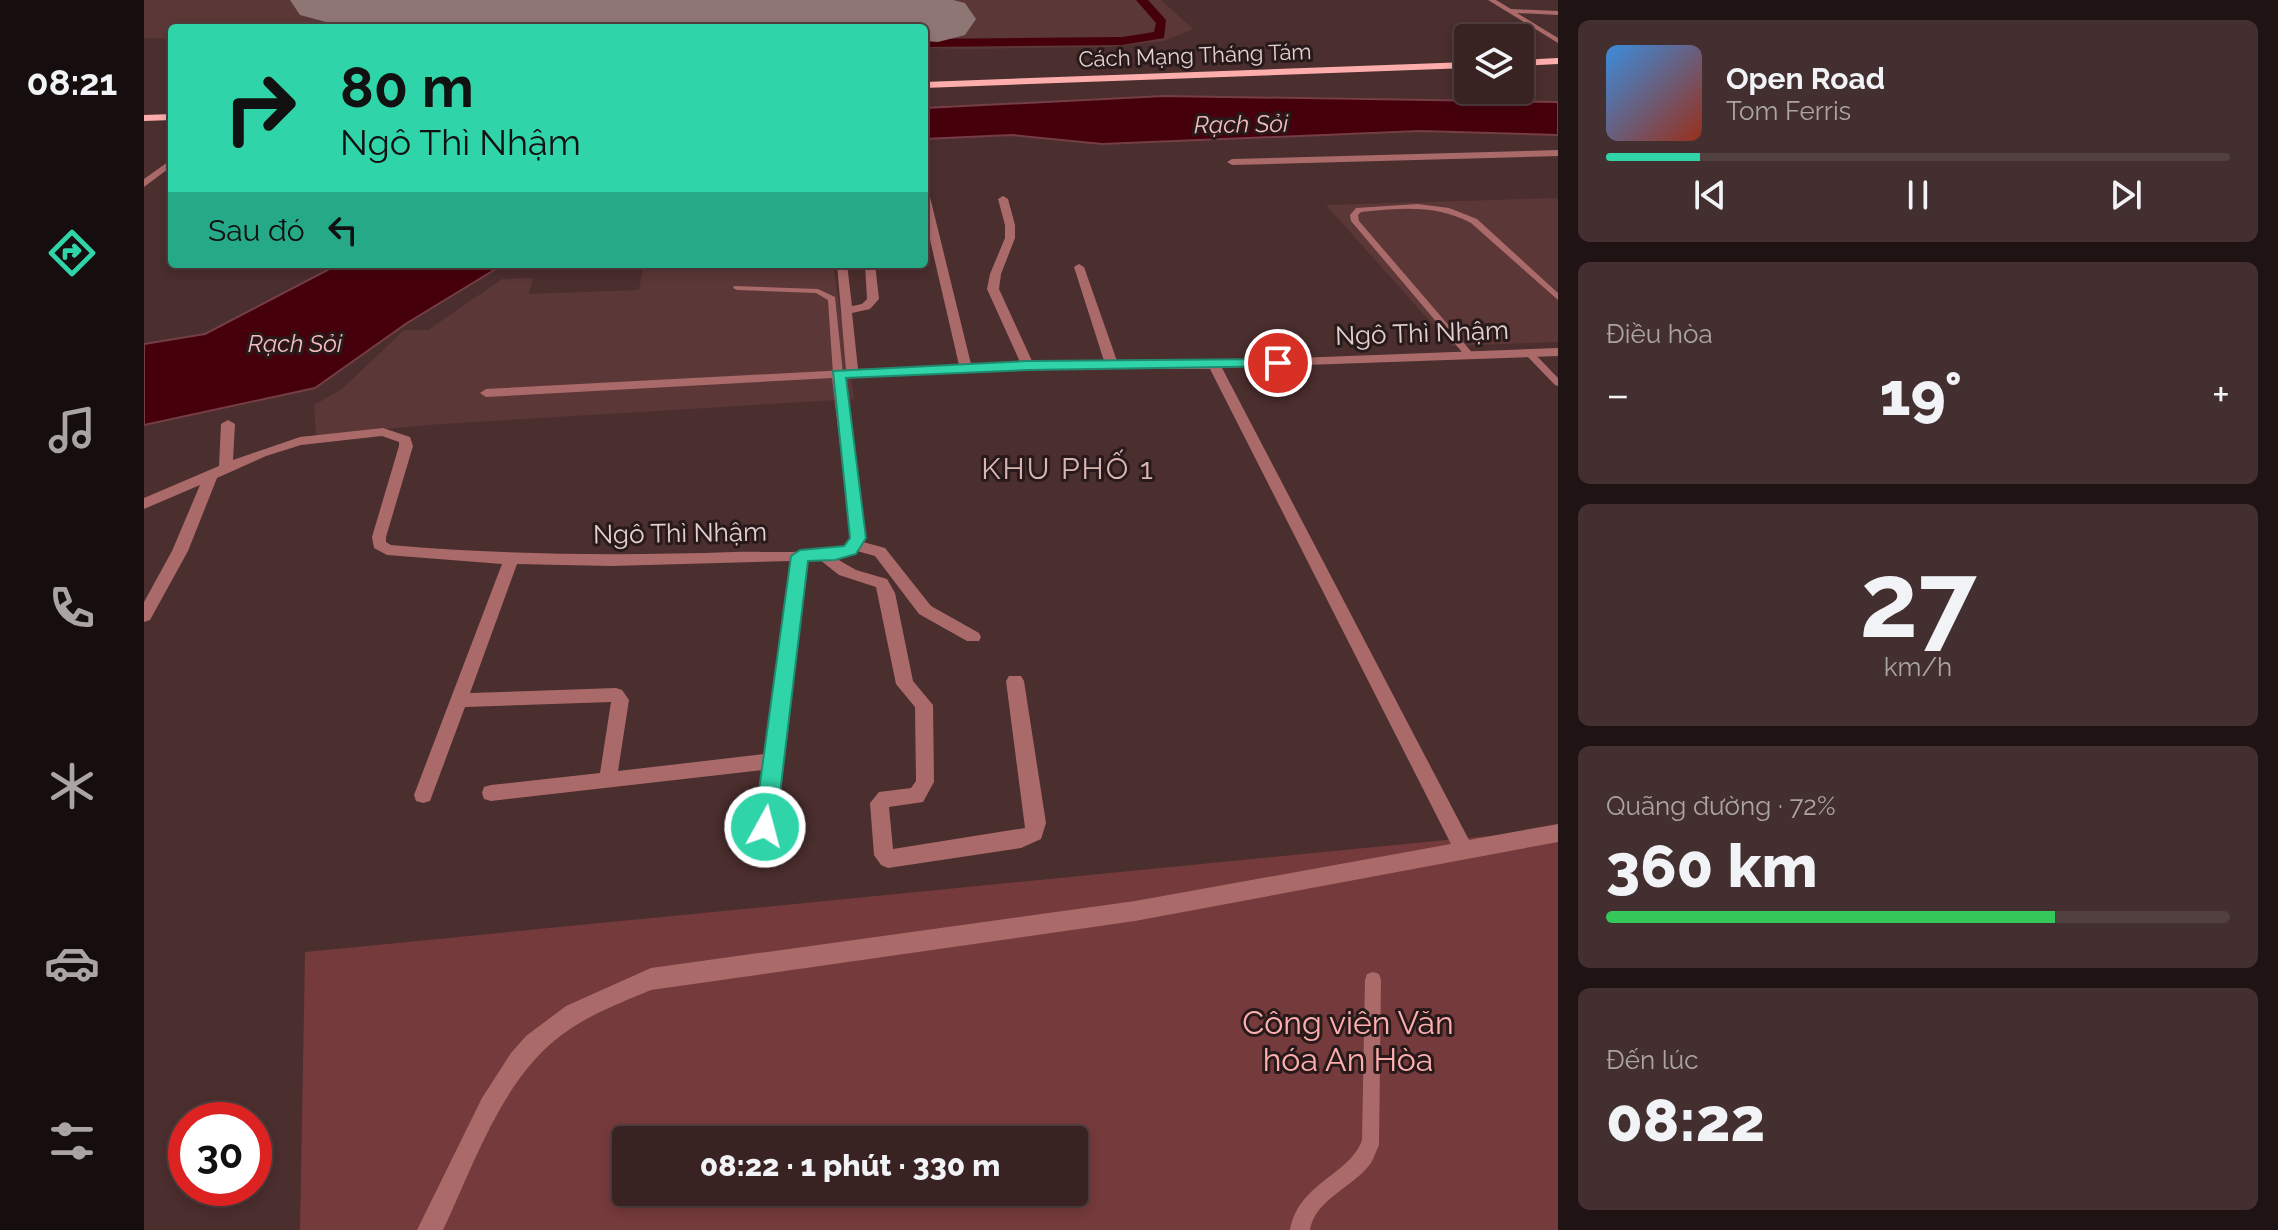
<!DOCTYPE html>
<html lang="vi">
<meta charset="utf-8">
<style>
:root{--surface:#382222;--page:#432f2f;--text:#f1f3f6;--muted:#aba4a5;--line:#523f40;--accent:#30d4a9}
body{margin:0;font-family:Raleway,sans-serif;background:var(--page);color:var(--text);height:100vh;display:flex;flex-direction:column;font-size:30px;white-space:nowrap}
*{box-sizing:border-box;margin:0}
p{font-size:26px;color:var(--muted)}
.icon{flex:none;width:44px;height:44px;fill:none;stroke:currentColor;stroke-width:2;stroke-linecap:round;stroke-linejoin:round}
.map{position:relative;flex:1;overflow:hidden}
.side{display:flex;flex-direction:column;gap:20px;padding:20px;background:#1f1313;width:720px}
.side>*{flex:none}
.banner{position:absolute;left:24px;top:24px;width:760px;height:244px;border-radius:8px;box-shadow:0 4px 12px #0003,0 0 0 2px var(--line);background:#30d4a9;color:#111;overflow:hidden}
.fabs{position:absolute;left:1310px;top:24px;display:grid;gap:16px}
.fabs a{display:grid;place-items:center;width:80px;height:80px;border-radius:8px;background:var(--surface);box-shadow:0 4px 12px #0003,0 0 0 2px var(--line);font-size:40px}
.speed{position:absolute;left:24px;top:1102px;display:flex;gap:16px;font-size:40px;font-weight:700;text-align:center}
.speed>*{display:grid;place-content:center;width:104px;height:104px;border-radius:50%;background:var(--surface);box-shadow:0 4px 12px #0003,0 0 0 2px var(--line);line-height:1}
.speed .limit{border:12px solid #d22;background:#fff;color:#111}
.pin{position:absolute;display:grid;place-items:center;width:68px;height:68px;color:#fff;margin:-34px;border:4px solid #fff;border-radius:50%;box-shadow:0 2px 8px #0007}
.me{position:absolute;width:88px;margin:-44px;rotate:7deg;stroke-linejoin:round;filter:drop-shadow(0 0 6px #0008)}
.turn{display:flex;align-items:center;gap:28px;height:168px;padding:0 40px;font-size:36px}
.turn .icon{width:104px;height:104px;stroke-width:2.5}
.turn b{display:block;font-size:56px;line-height:68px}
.then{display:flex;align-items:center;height:76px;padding:0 40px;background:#0003;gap:16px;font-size:30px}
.big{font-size:60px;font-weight:800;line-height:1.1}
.side .tile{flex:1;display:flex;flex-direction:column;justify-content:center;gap:12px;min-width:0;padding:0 28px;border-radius:12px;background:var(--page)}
.side .dial{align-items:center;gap:0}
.dial b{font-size:104px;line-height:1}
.song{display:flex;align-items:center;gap:24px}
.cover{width:96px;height:96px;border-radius:12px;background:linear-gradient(135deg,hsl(210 70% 55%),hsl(10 70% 35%))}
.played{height:8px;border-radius:4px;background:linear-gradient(90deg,var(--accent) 15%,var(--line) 15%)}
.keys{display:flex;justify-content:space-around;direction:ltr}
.heat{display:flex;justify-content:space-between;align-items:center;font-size:44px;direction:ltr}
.charge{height:12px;border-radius:6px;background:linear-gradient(90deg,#34c759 72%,var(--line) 0)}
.trip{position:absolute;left:468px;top:1126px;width:476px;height:80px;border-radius:8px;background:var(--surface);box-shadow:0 4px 12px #0003,0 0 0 2px var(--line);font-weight:800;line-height:80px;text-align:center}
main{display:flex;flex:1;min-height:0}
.tab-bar{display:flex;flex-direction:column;width:144px;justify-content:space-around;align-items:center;background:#160e0e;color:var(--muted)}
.tab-bar .icon{width:56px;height:56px}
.tab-bar .current{color:var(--accent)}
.tab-bar b{font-size:36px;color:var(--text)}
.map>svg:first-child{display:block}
.built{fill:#5b3737}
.green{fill:#753a3b;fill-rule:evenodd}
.water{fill:#46000b;stroke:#753e46;stroke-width:2}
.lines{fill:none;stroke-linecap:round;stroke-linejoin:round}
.canal{fill:#46000b;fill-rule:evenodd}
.runway{fill:#8e7675;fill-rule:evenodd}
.lane{fill:#ab6a6a;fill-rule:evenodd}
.street{fill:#ab6a6a;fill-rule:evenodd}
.primary{fill:#fdadac;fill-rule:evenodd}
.route{fill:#30d4a9;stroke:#1f8a6e;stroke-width:2}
.labels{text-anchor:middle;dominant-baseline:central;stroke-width:6;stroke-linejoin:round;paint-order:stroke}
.far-street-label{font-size:22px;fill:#e2cfce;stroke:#281a1a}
.far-water-label{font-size:24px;font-style:italic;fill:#f3bdbc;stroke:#281a1a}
.street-label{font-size:26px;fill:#e2cfce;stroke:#281a1a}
.quarter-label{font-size:30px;letter-spacing:2px;fill:#dab5b4;stroke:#281a1a}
.near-park-label{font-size:32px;fill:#feafae;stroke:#281a1a}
</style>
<main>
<nav class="tab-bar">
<b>08:21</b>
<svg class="icon current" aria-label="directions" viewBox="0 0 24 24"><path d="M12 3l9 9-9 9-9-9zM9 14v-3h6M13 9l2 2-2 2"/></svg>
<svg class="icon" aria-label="music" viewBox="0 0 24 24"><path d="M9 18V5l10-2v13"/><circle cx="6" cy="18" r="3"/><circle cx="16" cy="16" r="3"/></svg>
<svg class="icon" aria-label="phone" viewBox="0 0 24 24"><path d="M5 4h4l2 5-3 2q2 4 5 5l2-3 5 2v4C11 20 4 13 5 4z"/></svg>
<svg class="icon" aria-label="climate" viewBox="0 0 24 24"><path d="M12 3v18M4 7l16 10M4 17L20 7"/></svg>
<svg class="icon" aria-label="car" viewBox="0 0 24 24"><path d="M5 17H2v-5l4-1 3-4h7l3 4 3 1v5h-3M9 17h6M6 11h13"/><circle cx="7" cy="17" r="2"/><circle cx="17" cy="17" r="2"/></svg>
<svg class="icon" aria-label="filters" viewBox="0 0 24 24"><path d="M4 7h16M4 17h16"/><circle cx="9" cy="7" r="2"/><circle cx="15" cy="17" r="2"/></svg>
</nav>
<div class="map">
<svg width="1414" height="1230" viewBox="0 0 1414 1230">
<rect width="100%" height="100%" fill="#4b2e2e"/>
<g class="built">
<path d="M0,0H1017L1049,29L1020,41L967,47L821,49L780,48V28H28V39L0,38Z"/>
<path d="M1414,198V342L1308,346L1182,205Z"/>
<path d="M622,264H689L710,399L283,425L172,436L170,405L198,389L260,330H284L358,279L389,278L385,294L495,290L499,268Z"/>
</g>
<path class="green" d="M1414,829V1230H156L161,952ZM482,1140H930V1192H482Z"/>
<g class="water">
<path d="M1020,96L1414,102V135L1276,131L958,144L868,135L780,139V108Z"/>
<path d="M195,264H360L263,323L171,388L0,425V344L61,334Z"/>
</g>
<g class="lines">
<path class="canal" d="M992,0H1004L1022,20L1020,38L978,45L780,47V39L978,37L1010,32L1012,23Z"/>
<path class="runway" d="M146,0H809L821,3L832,19L821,35L794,42L780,41V28H372L182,22L156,15Z"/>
<g class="lane">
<path d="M1274,204L1305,208L1333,219L1414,293V300L1327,223C1292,204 1256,208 1217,212L1214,215L1215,221L1331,356L1326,359L1323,358L1207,221L1206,215L1212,208Z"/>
<path d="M590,286L674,289L691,297L699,374L697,376H691L689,374L684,300L672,293L593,290L589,288Z"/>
<path d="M1385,350L1388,351L1414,378V386L1411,385L1382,355L1381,353Z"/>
<path d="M1229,972L1235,974L1237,980L1235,1145C1232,1151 1230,1158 1227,1163C1210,1187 1171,1199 1166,1230H1146C1155,1182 1206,1175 1218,1140L1221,980L1223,974Z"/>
</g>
<g class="street">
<path d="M1344,0H1352L1367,9L1414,11V15L1373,13L1414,38V43Z"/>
<path d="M1414,150V156L1088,165L1083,162L1088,159Z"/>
<path d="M28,159V166L0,187V179Z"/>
<path d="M780,190L785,193L827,364L876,362L843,289L846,274L861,238V225L854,199L859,196L864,199L871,225V238L857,274L855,289L888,361H960L930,267L935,264L940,267L973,361H1070L1414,348V356L1078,368L1325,840L1414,824V842L991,921L507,990C474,1004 438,1017 410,1041C355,1087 329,1167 299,1230H273L338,1098L367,1053L382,1036L422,1006L507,968L991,901L1307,844L1066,369H884L701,377L721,538L719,542L741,548L787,606L835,633L837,637L835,641H823L775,614L731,556L713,551L711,554L693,559L712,570L743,579L751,593L769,681L789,705L790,782L779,802L745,807L749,849L881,828L862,681L865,676H877L880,681L902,823L897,839L877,848L744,868L737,865L730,855L726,803L735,792L767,788L772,781L771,707L752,684L732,587L695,575L676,560H663L631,827L628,833L621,836L614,833L611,827L619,770L347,801L340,799L338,793L340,787L347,785L456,773L467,702L321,707L286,801L279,803L272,801L270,795L358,564L243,555L230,548L228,537L255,446V442L238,436L157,445L122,456L73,478L44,551L6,620L0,622V602L28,551L56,485L0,509V498L75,466L77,424L84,420L91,424L89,460L156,437L239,428L266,437L269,446L242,537V542L247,545C361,555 475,556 590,552C626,551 667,555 701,546L707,538L688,378L342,397L336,393L342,389L702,370L693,264H703L708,306L718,304L723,299L721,264H731L735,299L726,309L708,313L714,369L815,365L780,214ZM648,561L621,754L474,771L485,700L478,690L472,688L326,693L373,564L467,566Z"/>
</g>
<g class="primary">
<path d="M1414,58V64L1376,66V60Z"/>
<path d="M1324,62V68L780,88V82Z"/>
<path d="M28,114V120L0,121V115Z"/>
</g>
</g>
<path class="route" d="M1134,359L1139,360V366L884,370L702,378L722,538L712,554L691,560L664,561L632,827L628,834L621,836L613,834L610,827L647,556L656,550L700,546L706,538L689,371L884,361Z"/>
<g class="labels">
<g class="far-street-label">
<text transform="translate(1051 55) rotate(-2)">Cách Mạng Tháng Tám</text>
</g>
<g class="far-water-label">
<text transform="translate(1097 124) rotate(-1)">Rạch Sỏi</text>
<text x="151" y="343">Rạch Sỏi</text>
</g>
<g class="street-label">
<text transform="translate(1278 333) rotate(-2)">Ngô Thì Nhậm</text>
<text transform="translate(536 533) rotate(-1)">Ngô Thì Nhậm</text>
</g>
<g class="quarter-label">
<text x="924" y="468">KHU PHỐ 1</text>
</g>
<g class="near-park-label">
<text x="1204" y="1022">Công viên Văn<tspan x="1204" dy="37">hóa An Hòa</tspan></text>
</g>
</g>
</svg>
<div class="fabs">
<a><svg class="icon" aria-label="layers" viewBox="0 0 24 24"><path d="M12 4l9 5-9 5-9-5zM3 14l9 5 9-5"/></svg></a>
</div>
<div class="speed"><div class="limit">30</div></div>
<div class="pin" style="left:1134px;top:363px;background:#d93025"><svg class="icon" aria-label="arrive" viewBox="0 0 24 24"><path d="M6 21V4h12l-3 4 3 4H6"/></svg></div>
<svg class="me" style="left:621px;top:827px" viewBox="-20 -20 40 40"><circle r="17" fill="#30d4a9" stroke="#fff" stroke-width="3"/><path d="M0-11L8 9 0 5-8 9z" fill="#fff"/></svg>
<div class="trip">08:22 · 1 phút · 330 m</div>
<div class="banner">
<div class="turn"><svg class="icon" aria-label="right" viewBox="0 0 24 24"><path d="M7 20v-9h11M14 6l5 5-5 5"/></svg><div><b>80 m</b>Ngô Thì Nhậm</div></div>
<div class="then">Sau đó<svg class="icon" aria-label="left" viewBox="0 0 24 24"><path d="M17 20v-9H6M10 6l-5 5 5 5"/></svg></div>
</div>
</div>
<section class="side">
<div class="tile">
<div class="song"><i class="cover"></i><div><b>Open Road</b><p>Tom Ferris</p></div></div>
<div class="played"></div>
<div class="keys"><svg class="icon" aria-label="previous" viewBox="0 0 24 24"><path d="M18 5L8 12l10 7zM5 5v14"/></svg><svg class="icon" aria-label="pause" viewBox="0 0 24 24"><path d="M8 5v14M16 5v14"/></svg><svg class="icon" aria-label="next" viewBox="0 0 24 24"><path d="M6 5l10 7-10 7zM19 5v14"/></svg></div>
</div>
<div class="tile"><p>Điều hòa</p>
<div class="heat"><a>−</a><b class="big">19°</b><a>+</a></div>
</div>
<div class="tile dial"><b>27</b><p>km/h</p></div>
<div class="tile"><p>Quãng đường · 72%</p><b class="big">360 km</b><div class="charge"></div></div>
<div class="tile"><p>Đến lúc</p><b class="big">08:22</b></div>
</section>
</main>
